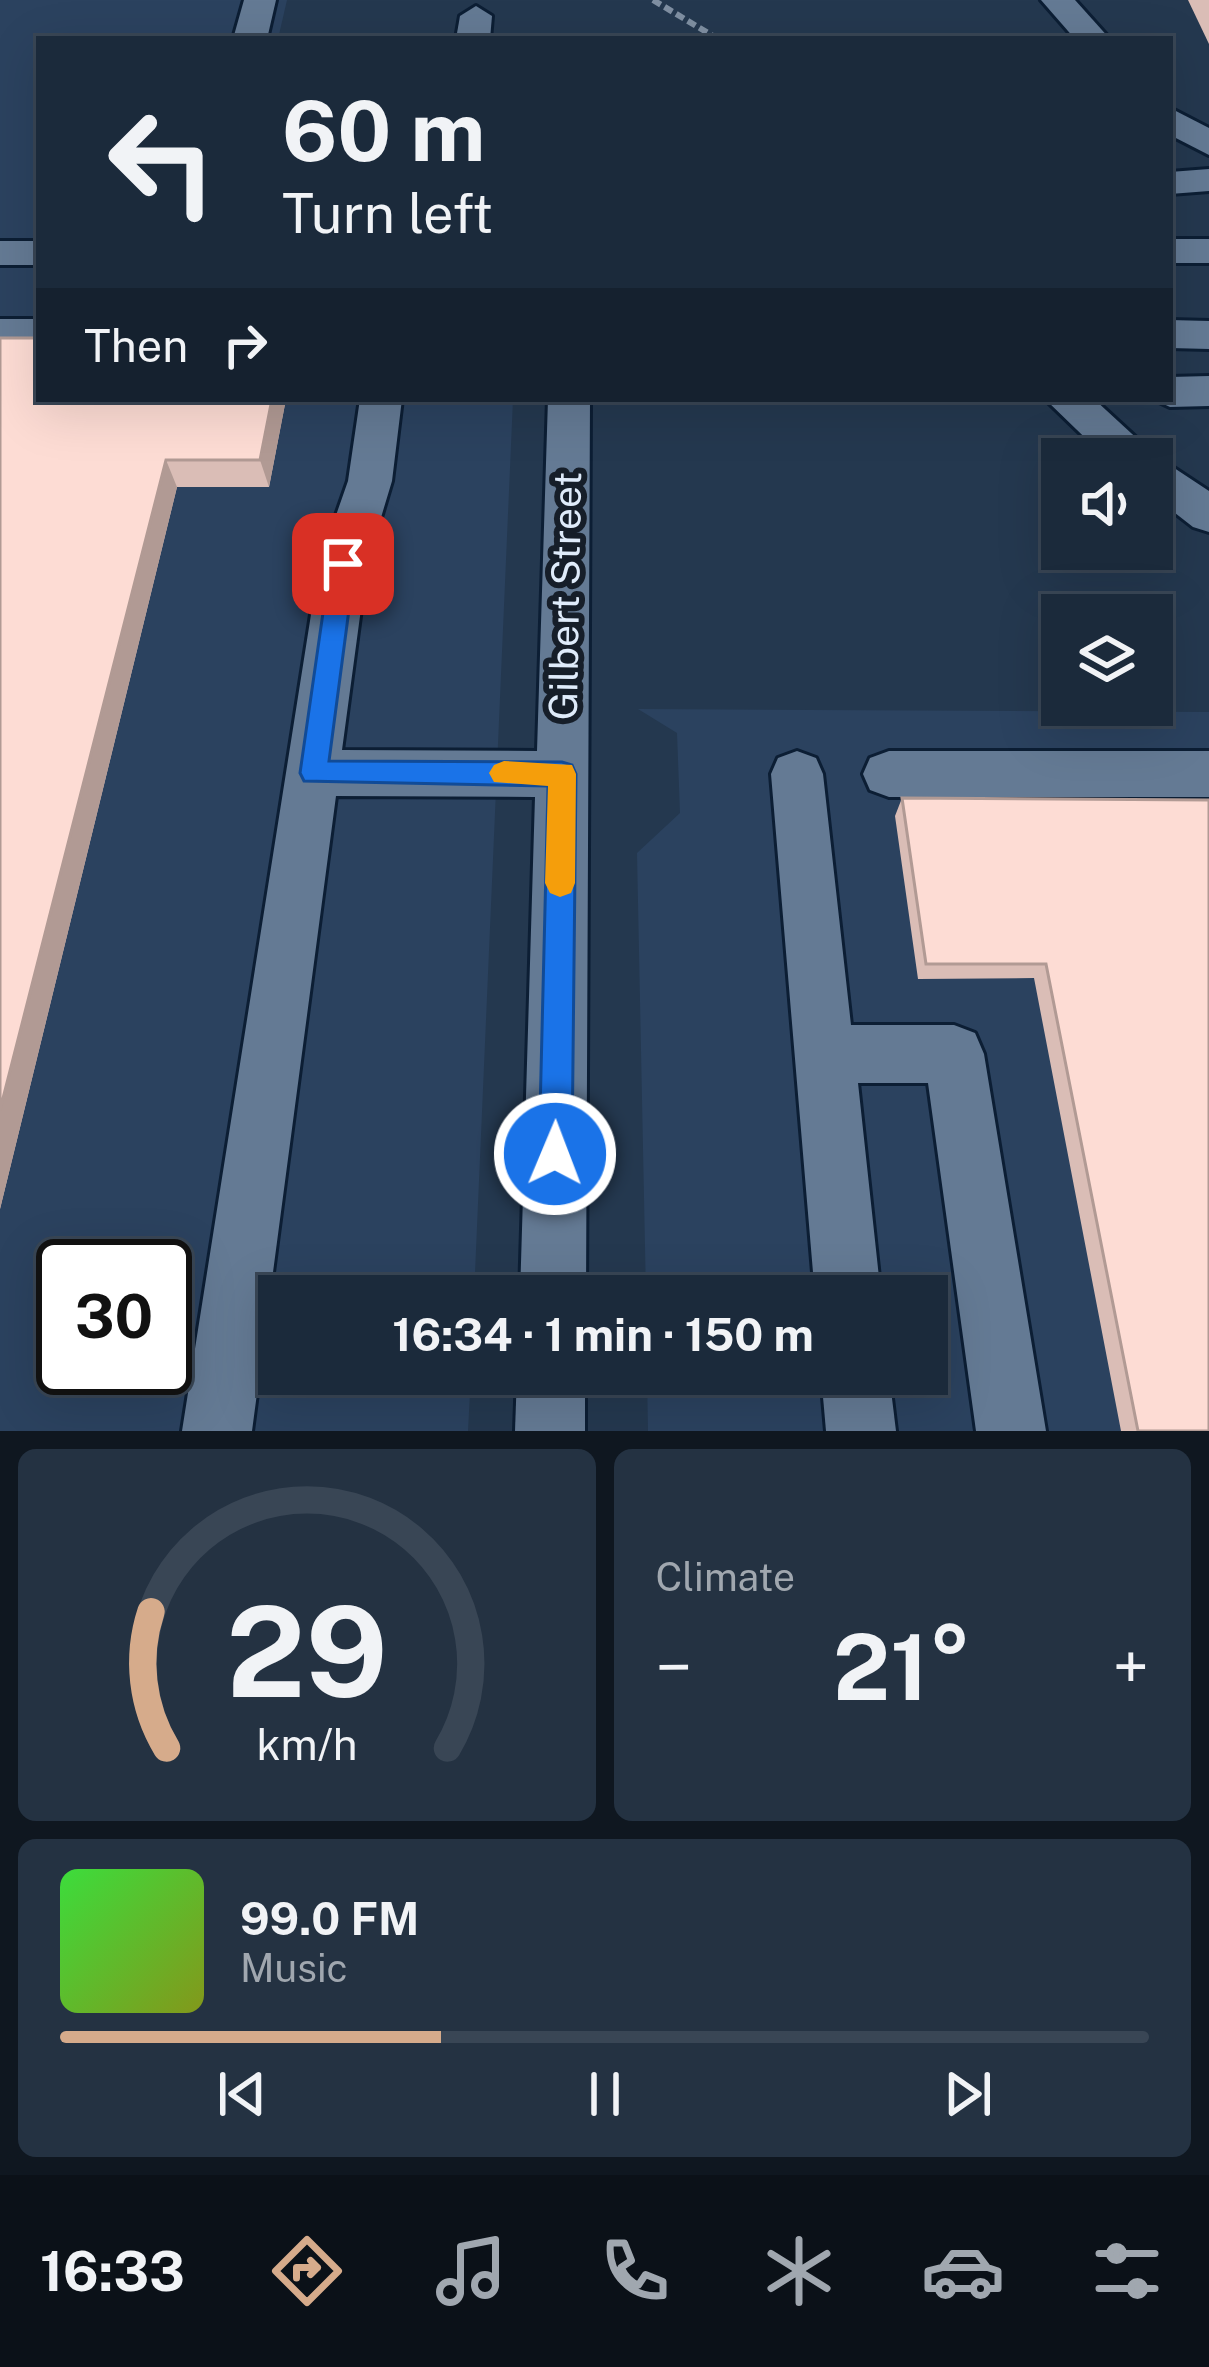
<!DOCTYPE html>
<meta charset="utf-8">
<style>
:root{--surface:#1b2a3b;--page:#243242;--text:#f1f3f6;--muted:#a0a7af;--line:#394655;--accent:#d6ab8b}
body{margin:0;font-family:"Public Sans",sans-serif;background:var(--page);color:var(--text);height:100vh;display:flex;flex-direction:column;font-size:45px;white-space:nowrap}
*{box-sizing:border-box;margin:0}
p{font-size:39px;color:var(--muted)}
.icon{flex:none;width:66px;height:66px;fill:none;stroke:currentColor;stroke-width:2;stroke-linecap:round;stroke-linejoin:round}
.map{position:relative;height:1431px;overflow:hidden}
.panel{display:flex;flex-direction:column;gap:18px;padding:18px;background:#0f1720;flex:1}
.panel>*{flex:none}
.hud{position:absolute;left:36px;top:36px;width:1137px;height:366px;border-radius:0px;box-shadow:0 12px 48px #0002,0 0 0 3px var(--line);background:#1b2a3b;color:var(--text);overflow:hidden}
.buttons{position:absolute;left:1041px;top:438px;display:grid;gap:24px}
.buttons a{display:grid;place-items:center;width:132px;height:132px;border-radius:0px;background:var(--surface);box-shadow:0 12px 48px #0002,0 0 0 3px var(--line);font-size:60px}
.speed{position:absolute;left:36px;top:1239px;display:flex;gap:24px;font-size:60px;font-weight:700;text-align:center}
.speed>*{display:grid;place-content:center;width:156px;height:156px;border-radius:50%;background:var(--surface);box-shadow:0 12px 48px #0002,0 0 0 3px var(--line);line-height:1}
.speed .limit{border:6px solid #111;border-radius:18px;background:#fff;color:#111}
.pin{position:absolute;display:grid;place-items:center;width:102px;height:102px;color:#fff;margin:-51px;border-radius:24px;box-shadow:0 6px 18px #0006}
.me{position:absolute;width:132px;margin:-66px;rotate:1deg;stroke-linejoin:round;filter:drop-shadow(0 0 9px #0008)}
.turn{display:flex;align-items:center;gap:42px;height:252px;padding:0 48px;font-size:54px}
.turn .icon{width:156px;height:156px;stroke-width:2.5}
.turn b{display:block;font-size:84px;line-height:102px}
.then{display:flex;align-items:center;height:114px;padding:0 48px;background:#0003;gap:24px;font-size:45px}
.big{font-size:90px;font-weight:700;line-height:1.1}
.panel .tile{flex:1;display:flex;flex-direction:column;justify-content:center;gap:18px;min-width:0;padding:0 42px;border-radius:18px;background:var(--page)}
.panel .dial{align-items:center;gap:0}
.dial svg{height:312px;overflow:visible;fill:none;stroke:var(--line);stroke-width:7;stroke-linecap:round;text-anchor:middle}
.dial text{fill:var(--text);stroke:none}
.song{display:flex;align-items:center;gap:36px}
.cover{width:144px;height:144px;border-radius:18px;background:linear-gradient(135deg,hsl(120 70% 55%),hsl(70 70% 35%))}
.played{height:12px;border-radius:6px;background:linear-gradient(90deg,var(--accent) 35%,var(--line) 35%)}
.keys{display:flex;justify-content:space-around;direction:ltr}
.heat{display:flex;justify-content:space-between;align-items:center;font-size:66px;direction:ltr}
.panel .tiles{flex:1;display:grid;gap:18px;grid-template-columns:1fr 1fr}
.tile:last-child{grid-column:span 2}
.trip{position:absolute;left:258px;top:1275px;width:690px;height:120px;border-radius:0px;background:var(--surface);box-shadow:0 12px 48px #0002,0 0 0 3px var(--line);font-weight:700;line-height:120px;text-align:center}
.tab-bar{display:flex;height:192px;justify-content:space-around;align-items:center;background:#0b1118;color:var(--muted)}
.tab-bar .icon{width:84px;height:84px}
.tab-bar .current{color:var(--accent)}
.tab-bar b{font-size:54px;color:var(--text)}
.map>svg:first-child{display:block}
.built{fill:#2b425f;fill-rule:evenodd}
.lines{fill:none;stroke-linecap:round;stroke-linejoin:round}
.minor-casing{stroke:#0c1e34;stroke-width:6}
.path{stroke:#7f8fa2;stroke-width:6;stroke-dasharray:9 4.5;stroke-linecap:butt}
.minor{fill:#647a94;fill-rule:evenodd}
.wall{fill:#dabdb6}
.shaded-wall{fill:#b19a94}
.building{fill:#fddcd4;stroke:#b19a94;stroke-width:3}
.route{fill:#1a73e8;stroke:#114b97;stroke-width:3}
.slow{fill:#f59e0b}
.labels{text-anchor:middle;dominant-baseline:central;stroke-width:12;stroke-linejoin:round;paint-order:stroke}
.street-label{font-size:39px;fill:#dfebfa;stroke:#161e29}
</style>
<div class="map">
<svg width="1209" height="1431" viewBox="0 0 1209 1431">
<rect width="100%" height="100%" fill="#24384f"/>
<g class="built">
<path d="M0,0H287L278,39H39V399H513L474,1296H279V1374H471L468,1431H0ZM63,1266H165V1368H63Z"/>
<path d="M638,709L1209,712V1431H648L647,1374H927V1296H646L637,853L680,813L677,733Z"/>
</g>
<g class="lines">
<defs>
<g id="minor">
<path d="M244,0H276L267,39H233Z"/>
<path d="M1041,0H1075L1110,39H1075Z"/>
<path d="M476,6L492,16L490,39H456L460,16Z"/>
<path d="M1170,108L1209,128V155L1170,135Z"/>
<path d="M1209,169V191L1170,194V172Z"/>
<rect x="1170" y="239" width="39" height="24"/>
<rect x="0" y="241" width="39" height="24"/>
<rect x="0" y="319" width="39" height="28"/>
<path d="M1170,320L1209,321V349L1170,348Z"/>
<path d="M1209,376V406L1170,407L1153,399H1170V377Z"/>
<path d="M360,399H402L392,481L367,564L342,750L537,751L548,399H590L586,1296H520L535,797L336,796L252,1431H182L319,564L348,481Z"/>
<path d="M1045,399H1094L1156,456L1209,491V532L1193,527L1152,495V459H1107Z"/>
<path d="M797,751L816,758L823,774L851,1025H954L975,1033L984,1054L1046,1431H976L928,1083H858L881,1296H815L771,774L778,758Z"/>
<path d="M889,751H1209V797H889L870,790L863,774L870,758Z"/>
<path d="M517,1374H585V1431H515Z"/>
<path d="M821,1374H889L896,1431H826Z"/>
</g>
</defs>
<use href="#minor" class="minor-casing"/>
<path class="path" d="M653,0L718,39"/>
<use href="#minor" class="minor"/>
</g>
<g class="wall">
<path d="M1188,0H1209V44Z"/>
<path d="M0,338L286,399L269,487H177L0,1209Z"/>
<path d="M902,798L1209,800V1431H1121L1034,978L918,979L895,816Z"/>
</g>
<g class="shaded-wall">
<path d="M272,399H286L269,487L260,460Z"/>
<path d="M166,460L177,487L0,1209V1110Z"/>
</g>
<g class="building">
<path d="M0,338H39V399H272L260,460H166L0,1110Z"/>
<path d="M902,798L1209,800V1431H1138L1046,964H926Z"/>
</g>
<path class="route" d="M343,554L355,564L329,761L562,762L572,765L576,774L572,1154L567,1165L555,1170L543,1165L539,1154L548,786L304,781L300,773L330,564Z"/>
<path class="slow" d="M504,761L572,765L576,774L575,883L571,893L560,897L550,893L545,883L548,786L494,782L489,773L494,765Z"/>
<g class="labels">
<g class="street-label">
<text transform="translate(565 596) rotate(-89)">Gilbert Street</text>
</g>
</g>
</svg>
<div class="buttons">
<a><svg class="icon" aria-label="sound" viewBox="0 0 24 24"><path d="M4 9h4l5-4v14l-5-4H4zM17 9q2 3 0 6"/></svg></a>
<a><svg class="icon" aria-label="layers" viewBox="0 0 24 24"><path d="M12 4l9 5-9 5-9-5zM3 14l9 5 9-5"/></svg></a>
</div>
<div class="speed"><div class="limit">30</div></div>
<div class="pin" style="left:343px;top:564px;background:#d93025"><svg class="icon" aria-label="arrive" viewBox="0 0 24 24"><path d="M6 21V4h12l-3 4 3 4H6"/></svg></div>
<svg class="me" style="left:555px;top:1154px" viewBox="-20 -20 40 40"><circle r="17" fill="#1a73e8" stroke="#fff" stroke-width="3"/><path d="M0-11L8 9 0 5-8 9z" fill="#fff"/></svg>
<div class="trip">16:34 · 1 min · 150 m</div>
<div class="hud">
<div class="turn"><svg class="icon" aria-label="left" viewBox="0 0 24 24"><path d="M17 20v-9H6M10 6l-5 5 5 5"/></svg><div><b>60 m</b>Turn left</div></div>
<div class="then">Then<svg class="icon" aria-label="right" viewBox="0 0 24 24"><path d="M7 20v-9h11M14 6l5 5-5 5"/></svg></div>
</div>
</div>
<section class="panel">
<div class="tiles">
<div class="tile dial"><svg viewBox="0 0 100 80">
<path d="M14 69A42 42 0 1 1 86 69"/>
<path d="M14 69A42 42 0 0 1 10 34" stroke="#d6ab8b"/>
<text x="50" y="56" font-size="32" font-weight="700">29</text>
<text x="50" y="72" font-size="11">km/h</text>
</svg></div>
<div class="tile"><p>Climate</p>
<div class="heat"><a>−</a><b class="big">21°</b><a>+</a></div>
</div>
<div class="tile">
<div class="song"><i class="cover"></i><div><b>99.0 FM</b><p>Music</p></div></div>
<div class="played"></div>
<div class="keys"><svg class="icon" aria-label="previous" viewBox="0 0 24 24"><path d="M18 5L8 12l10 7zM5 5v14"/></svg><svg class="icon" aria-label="pause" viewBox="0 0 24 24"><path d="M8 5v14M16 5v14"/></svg><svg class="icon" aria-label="next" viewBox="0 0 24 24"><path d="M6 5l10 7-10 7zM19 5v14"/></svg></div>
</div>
</div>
</section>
<nav class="tab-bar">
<b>16:33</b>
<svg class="icon current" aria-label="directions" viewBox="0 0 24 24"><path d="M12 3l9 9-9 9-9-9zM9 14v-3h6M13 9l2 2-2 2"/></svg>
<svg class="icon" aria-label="music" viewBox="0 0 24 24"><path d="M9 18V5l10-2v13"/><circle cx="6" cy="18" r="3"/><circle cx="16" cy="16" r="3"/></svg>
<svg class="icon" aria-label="phone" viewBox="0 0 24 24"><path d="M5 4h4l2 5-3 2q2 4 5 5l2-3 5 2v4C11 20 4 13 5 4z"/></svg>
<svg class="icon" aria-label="climate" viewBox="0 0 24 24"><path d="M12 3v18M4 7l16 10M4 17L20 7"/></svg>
<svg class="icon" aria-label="car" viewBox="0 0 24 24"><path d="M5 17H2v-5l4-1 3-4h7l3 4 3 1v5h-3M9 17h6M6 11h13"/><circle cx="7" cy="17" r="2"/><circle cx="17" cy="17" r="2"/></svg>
<svg class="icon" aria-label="filters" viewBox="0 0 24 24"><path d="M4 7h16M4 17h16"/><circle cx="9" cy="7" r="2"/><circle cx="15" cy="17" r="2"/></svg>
</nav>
